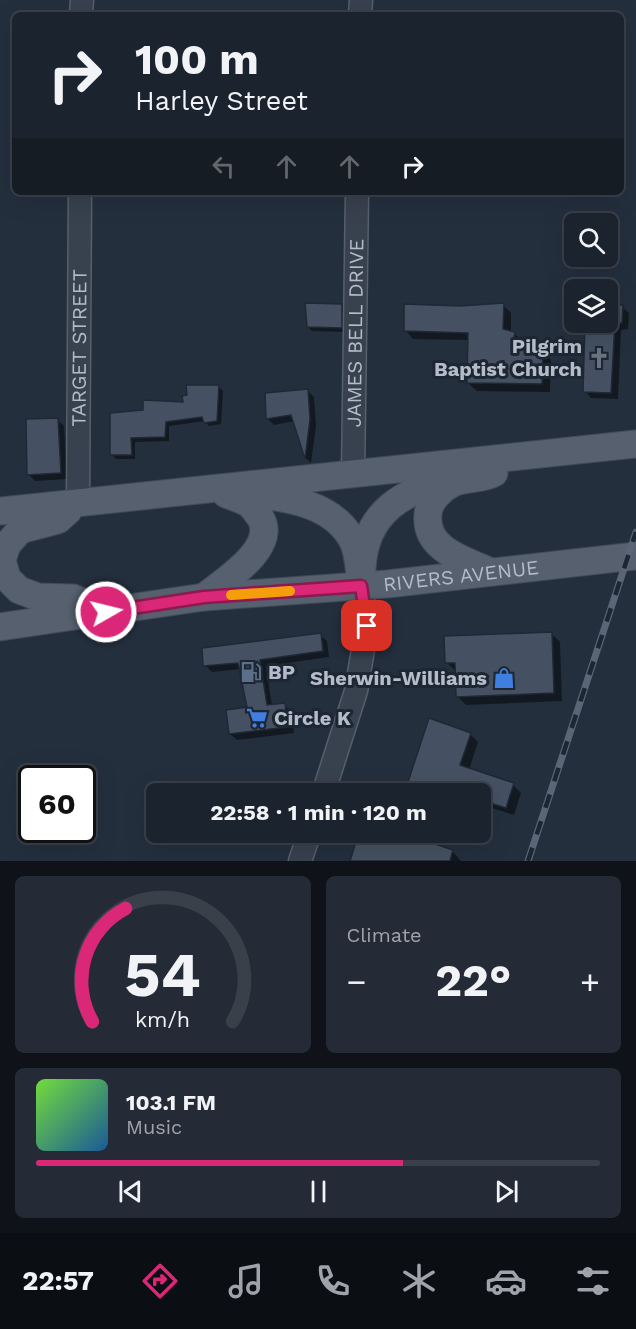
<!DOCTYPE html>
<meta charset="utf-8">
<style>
:root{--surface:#1b232e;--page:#242b36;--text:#f1f3f6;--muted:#a0a4aa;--line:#39404a;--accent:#db2777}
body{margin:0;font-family:"Work Sans",sans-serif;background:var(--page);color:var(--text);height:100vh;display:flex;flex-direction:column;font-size:22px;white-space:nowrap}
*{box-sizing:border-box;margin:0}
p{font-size:20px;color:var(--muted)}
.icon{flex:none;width:33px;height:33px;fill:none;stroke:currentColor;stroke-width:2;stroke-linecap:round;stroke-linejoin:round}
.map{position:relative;height:861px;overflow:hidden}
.drawer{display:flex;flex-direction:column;gap:15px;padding:15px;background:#0f1319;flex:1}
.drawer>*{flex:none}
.banner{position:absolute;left:12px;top:12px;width:612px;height:183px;border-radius:9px;box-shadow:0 6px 24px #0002,0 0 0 2px var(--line);background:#1b232e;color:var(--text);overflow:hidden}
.controls{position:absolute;left:564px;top:213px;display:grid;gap:12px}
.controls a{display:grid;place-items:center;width:54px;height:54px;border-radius:9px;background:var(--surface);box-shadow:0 6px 24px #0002,0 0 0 2px var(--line);font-size:30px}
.speed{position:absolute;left:18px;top:765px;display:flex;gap:12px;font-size:30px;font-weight:700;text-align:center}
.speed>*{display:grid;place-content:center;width:78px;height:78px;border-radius:50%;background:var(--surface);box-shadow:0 6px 24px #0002,0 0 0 2px var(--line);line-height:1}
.speed .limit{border:3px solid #111;border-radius:9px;background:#fff;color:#111}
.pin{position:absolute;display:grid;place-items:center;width:51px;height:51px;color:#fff;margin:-26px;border-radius:12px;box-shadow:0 3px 9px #0006}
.me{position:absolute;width:66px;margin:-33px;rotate:82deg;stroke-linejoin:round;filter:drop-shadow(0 0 4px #0008)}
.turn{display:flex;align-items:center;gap:21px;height:126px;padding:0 24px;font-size:27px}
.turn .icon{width:78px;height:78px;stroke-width:2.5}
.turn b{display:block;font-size:42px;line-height:51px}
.lanes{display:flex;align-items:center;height:57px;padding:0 24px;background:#0003;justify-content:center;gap:30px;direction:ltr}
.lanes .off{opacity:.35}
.big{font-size:45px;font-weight:700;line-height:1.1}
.drawer .card{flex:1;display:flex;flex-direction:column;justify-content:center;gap:9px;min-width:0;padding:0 21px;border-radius:9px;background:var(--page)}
.drawer .dial{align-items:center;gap:0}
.dial svg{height:156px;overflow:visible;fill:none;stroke:var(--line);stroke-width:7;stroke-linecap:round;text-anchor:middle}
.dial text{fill:var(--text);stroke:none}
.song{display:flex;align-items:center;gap:18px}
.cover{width:72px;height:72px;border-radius:9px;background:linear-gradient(135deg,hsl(100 70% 55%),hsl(210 70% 35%))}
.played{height:6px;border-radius:3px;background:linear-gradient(90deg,var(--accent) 65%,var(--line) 65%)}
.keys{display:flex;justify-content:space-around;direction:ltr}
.heat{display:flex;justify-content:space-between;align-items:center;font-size:33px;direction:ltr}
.drawer .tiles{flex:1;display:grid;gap:15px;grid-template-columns:1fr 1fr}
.card:last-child{grid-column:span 2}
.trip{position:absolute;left:146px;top:783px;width:345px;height:60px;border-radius:9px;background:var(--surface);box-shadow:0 6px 24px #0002,0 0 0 2px var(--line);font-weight:700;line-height:60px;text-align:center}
.menu{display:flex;height:96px;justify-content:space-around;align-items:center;background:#0b0e12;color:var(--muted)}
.menu .icon{width:42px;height:42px}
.menu .selected{color:var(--accent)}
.menu b{font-size:27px;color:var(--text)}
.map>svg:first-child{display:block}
.shadow{fill:#0007}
.building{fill:#455162;stroke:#1f2835;stroke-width:1.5}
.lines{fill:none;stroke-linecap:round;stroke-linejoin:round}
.minor-casing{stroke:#565f6c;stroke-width:25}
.major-casing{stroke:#414a57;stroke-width:29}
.minor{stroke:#38414e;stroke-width:22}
.major{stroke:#56606e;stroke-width:27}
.rail-casing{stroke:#5a6575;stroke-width:7}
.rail{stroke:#1d2633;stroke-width:4.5;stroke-dasharray:14;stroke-linecap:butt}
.route-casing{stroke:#8e194d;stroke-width:15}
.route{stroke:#db2777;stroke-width:10}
.slow{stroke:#f59e0b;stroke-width:10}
.labels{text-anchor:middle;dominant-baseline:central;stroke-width:6;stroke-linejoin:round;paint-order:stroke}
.street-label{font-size:20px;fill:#b4bcc9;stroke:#1d2633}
.poi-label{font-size:20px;font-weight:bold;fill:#b4bcc9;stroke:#1d2633;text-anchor:end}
</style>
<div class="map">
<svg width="636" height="861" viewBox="0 0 636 861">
<rect width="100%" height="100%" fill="#242f3e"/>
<g class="shadow">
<path d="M503,305L511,313V333L523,339L531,347L530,351L542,352L551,360L550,392L477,391L468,383L470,340L413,339L405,330L460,308Z"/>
<path d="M341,306L346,310L345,332L312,331L308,327Z"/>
<path d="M573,306H574V322L573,320Z"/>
<path d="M608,306L622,307L629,313L628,329L621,330L618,399L591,398L585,391L586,327H579L575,322H608Z"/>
<path d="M218,386L223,391L221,424L209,426L205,421L169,426V441L135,442V459H116L112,454L144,411L184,404Z"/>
<path d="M308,391L314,397L316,426L311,463L306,458L295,421L274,425L267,418Z"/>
<path d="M57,420L64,426L67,479L35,481L28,474Z"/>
<path d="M551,633L560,642L562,701L466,705L457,696L456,671L446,662Z"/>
<path d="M320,635L327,641L329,657L266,666L272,706L284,705L291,711L294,733L237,740L230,734L248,709L241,669L212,672L205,665Z"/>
<path d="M470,734L478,742L469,770L513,785L521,793L514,815L480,804V794H406Z"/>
<path d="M452,851L461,861H351Z"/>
</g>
<g class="building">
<path d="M305,303L342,304V328L307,327Z"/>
<path d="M504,303L503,329L515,332L514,338L523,337L522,349L543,350L542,384L467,383L468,333L404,331V304L460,306Z"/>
<path d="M608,305H623L622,323H615L611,393L583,392L585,322H608Z"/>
<path d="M186,385H219L217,421L204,423L202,417L166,422L165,437L131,438L132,455H110V413L143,410V400L183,402L182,396L187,395Z"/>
<path d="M308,389L310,419L305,459L291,415L266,419L265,393Z"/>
<path d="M58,418L61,473L27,475L26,419Z"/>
<path d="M552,632L554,693L456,697L455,663H445L444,636Z"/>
<path d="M321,633L323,651L260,660L267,705L285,703L288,727L229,734L226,710L247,707L238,663L203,666L202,648Z"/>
<path d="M429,718L471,733L460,765L514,783L506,808L480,800V794H404Z"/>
<path d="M359,832H400L453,850L450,861H350Z"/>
</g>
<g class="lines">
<defs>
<g id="minor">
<path d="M81,15L82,0"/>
<path d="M360,15L361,0"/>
<path id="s1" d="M353,474L357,192"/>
<path id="s2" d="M78,502L80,192"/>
<path d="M323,794L356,691L367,626L361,586"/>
<path d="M300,861L310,832"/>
</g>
<g id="major">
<path d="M255,494C288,498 330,504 350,536C359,549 359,570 361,586"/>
<path d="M0,511L636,444"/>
<path d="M68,511L58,520L20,530L7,545L2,560L7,578L19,590L38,597L73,598L102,610"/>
<path d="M362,569C365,509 404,493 455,475"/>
<path d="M491,572C465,560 424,550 428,514C429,501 441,489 453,483C466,477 482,480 494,473"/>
<path d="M204,597C224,581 279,547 260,517C256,512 252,506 248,503C241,499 233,497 226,494"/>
<path id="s3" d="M0,627L204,597L387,584L636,556"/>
</g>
</defs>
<use href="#minor" class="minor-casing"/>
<use href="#major" class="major-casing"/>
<use href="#minor" class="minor"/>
<use href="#major" class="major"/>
<defs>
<path id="rail" d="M528,861L636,532"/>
</defs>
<use href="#rail" class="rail-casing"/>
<use href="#rail" class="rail"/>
</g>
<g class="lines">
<defs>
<path id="route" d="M106,612L204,597L361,586L367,626"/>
</defs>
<use href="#route" class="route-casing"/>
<use href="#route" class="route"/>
<path class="slow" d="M231,595L290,591"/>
</g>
<defs>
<symbol id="church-bare" viewBox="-9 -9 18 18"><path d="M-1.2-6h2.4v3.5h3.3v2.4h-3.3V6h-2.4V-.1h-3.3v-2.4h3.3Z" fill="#6b7280" stroke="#1d2633" stroke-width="2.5" paint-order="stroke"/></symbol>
<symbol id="fuel-bare" viewBox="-9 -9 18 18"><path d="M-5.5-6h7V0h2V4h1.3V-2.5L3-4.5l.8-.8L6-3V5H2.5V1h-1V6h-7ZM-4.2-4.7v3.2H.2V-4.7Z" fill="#5c6f8a" stroke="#1d2633" stroke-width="2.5" paint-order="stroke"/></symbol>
<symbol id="shop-bare" viewBox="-9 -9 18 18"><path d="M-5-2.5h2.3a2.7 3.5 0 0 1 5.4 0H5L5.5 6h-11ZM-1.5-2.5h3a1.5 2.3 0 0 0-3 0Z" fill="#3f7fe0" stroke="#1d2633" stroke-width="2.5" paint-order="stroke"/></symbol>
<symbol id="supermarket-bare" viewBox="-9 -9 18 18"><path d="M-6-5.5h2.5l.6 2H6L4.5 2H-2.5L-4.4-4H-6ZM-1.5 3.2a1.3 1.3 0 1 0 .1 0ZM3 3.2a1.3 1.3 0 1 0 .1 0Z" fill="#3f7fe0" stroke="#1d2633" stroke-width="2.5" paint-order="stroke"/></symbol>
</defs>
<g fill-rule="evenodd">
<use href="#church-bare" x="584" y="343" width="30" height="30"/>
<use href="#fuel-bare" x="236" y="657" width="30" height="30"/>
<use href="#shop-bare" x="489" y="663" width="30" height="30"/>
<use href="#supermarket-bare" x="242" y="703" width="30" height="30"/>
</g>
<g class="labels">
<g class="street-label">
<text stroke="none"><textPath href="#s1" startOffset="141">JAMES BELL DRIVE</textPath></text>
<text stroke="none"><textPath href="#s2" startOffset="154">TARGET STREET</textPath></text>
<text stroke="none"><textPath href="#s3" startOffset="464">RIVERS AVENUE</textPath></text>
</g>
<g class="poi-label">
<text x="582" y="346">Pilgrim<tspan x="582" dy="23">Baptist Church</tspan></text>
<text x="268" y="672" text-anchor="start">BP</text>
<text x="487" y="678">Sherwin-Williams</text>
<text x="274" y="718" text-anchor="start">Circle K</text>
</g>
</g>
</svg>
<div class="controls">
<a><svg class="icon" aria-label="search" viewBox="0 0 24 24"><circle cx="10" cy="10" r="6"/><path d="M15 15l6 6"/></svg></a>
<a><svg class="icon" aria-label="layers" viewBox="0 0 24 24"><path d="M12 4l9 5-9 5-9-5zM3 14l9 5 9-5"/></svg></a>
</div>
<div class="speed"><div class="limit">60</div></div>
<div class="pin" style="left:367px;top:626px;background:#d93025"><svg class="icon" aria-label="arrive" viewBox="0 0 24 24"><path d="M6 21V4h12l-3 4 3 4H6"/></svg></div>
<svg class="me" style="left:106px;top:612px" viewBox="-20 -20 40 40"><circle r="17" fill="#db2777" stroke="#fff" stroke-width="3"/><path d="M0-11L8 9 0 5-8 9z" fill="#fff"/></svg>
<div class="trip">22:58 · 1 min · 120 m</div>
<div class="banner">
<div class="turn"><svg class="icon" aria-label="right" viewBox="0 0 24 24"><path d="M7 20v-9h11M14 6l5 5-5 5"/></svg><div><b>100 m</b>Harley Street</div></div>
<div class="lanes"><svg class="icon off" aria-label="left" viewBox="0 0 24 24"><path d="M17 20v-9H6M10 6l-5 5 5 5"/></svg><svg class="icon off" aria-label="ahead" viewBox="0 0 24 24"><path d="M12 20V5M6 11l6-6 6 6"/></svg><svg class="icon off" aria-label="ahead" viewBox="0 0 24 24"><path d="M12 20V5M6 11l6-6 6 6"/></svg><svg class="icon" aria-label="right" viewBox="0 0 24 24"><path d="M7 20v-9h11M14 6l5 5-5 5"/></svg></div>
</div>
</div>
<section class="drawer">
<div class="tiles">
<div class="card dial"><svg viewBox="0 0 100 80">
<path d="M14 69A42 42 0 1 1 86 69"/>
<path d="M14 69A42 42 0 0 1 31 11" stroke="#db2777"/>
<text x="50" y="56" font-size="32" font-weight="700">54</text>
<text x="50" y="72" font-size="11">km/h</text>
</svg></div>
<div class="card"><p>Climate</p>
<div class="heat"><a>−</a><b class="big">22°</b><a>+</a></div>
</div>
<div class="card">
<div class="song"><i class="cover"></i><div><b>103.1 FM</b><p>Music</p></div></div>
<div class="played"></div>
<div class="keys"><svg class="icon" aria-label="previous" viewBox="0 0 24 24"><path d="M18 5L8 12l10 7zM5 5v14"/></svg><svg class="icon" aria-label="pause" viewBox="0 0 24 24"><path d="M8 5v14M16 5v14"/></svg><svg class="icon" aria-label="next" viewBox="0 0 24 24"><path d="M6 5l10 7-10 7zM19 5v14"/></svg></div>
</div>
</div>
</section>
<nav class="menu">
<b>22:57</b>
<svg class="icon selected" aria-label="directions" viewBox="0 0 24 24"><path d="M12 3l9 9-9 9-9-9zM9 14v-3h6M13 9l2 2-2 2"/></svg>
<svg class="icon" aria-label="music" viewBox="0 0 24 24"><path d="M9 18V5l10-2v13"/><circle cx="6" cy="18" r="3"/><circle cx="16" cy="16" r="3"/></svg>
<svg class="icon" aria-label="phone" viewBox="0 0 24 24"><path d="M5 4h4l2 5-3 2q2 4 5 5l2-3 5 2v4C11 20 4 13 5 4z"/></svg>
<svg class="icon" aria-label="climate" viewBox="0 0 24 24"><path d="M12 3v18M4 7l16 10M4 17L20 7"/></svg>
<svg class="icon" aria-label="car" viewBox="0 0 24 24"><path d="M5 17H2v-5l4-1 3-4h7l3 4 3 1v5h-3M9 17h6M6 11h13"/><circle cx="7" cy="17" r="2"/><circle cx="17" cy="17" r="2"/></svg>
<svg class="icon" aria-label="filters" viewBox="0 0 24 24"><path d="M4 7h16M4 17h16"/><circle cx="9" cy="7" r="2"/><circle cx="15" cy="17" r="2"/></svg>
</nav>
